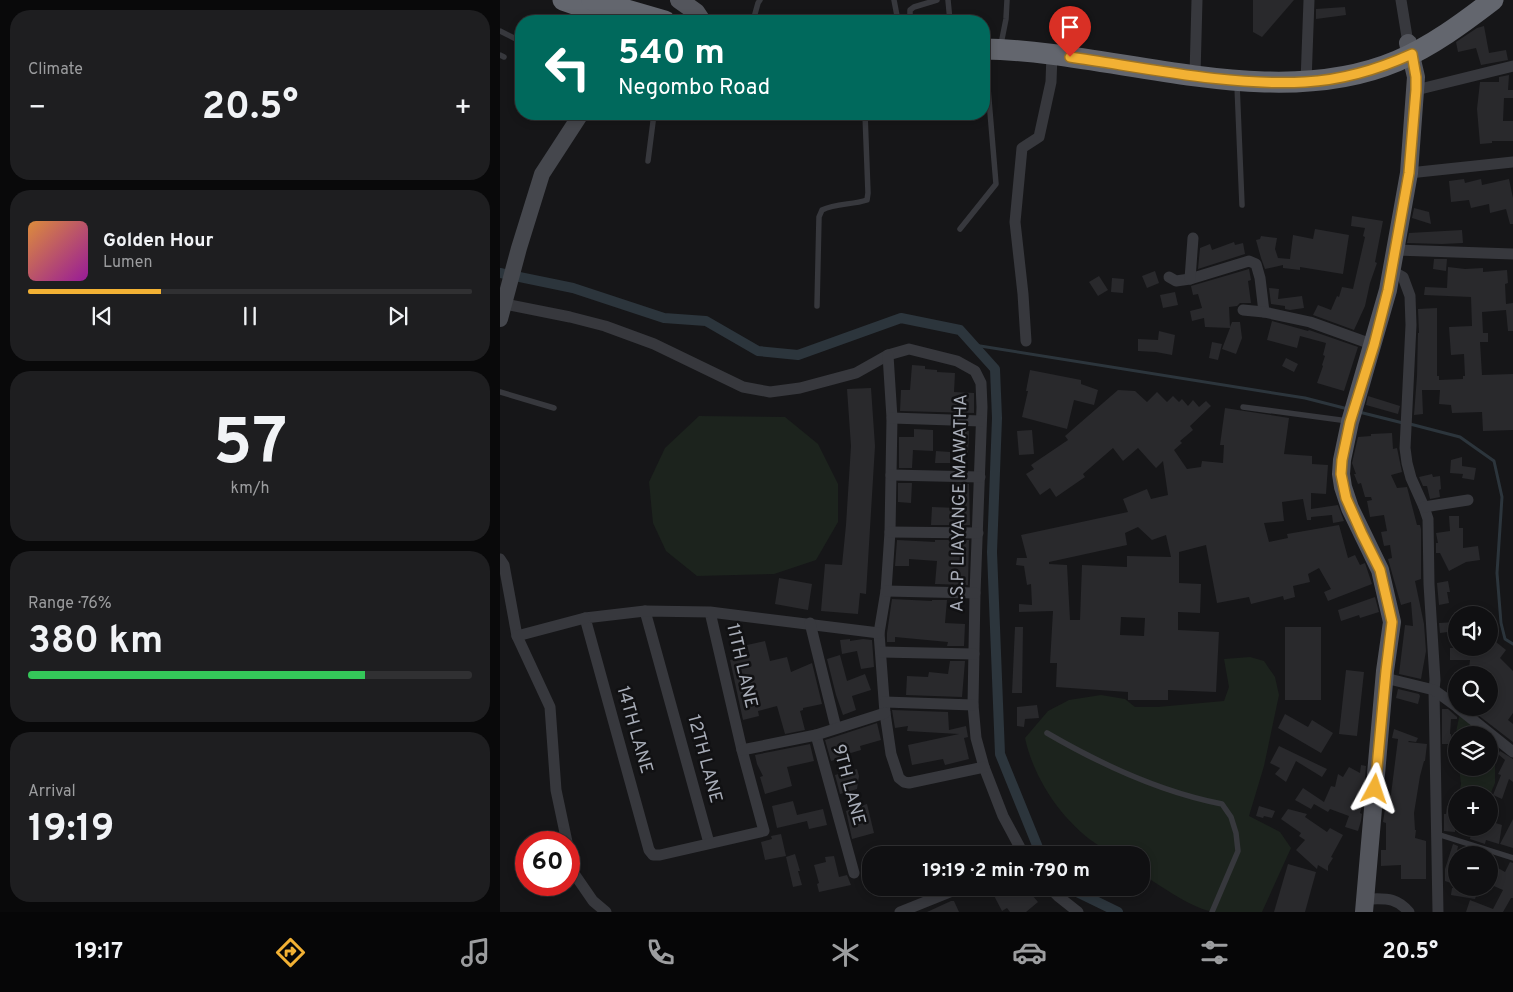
<!DOCTYPE html>
<meta charset="utf-8">
<style>
:root{--surface:#101012;--page:#1e1e20;--text:#f1f3f6;--muted:#9c9d9f;--line:#303032;--accent:#f2b134}
body{margin:0;font-family:Overpass,sans-serif;background:var(--page);color:var(--text);height:100vh;display:flex;flex-direction:column;font-size:19px;white-space:nowrap}
*{box-sizing:border-box;margin:0}
p{font-size:16px;color:var(--muted)}
.icon{flex:none;width:28px;height:28px;fill:none;stroke:currentColor;stroke-width:2;stroke-linecap:round;stroke-linejoin:round}
.map{position:relative;flex:1;overflow:hidden}
.panel{display:flex;flex-direction:column;gap:10px;padding:10px;background:#09090a;width:500px}
.panel>*{flex:none}
.hud{position:absolute;left:15px;top:15px;width:475px;height:105px;border-radius:20px;box-shadow:0 2px 8px #0003,0 0 0 1px var(--line);background:#00695c;color:#fff;overflow:hidden}
.buttons{position:absolute;left:948px;top:606px;display:grid;gap:10px}
.buttons a{display:grid;place-items:center;width:50px;height:50px;border-radius:50%;background:var(--surface);box-shadow:0 2px 8px #0003,0 0 0 1px var(--line);font-size:25px}
.speed{position:absolute;left:15px;top:831px;display:flex;gap:10px;font-size:25px;font-weight:700;text-align:center}
.speed>*{display:grid;place-content:center;width:65px;height:65px;border-radius:50%;background:var(--surface);box-shadow:0 2px 8px #0003,0 0 0 1px var(--line);line-height:1}
.speed .limit{border:8px solid #d22;background:#fff;color:#111}
.pin{position:absolute;display:grid;place-items:center;width:42px;height:42px;color:#fff;margin:-51px -21px;border-radius:50% 50% 50% 0;rotate:-45deg;box-shadow:0 0 5px #0007}
.pin .icon{rotate:45deg}
.me{position:absolute;width:55px;margin:-28px;rotate:5deg;stroke-linejoin:round;filter:drop-shadow(0 0 4px #0008)}
.turn{display:flex;align-items:center;gap:18px;height:105px;padding:0 20px;font-size:22px}
.turn .icon{width:65px;height:65px;stroke-width:2.5}
.turn b{display:block;font-size:35px;line-height:42px}
.big{font-size:38px;font-weight:700;line-height:1.1}
.panel .card{flex:1;display:flex;flex-direction:column;justify-content:center;gap:8px;min-width:0;padding:0 18px;border-radius:20px;background:var(--page)}
.panel .dial{align-items:center;gap:0}
.dial b{font-size:65px;line-height:1}
.song{display:flex;align-items:center;gap:15px}
.cover{width:60px;height:60px;border-radius:8px;background:linear-gradient(135deg,hsl(30 70% 55%),hsl(300 70% 35%))}
.played{height:5px;border-radius:2px;background:linear-gradient(90deg,var(--accent) 30%,var(--line) 30%)}
.keys{display:flex;justify-content:space-around;direction:ltr}
.heat{display:flex;justify-content:space-between;align-items:center;font-size:28px;direction:ltr}
.charge{height:8px;border-radius:4px;background:linear-gradient(90deg,#34c759 76%,var(--line) 0)}
.trip{position:absolute;left:362px;top:846px;width:288px;height:50px;border-radius:20px;background:var(--surface);box-shadow:0 2px 8px #0003,0 0 0 1px var(--line);font-weight:700;line-height:50px;text-align:center}
.dock{display:flex;height:80px;justify-content:space-around;align-items:center;background:#060607;color:var(--muted)}
.dock .icon{width:35px;height:35px}
.dock .on{color:var(--accent)}
.dock b{font-size:22px;color:var(--text)}
main{display:flex;flex:1;min-height:0}
.map>svg:first-child{display:block}
.green{fill:#1c231d}
.lines{fill:none;stroke-linecap:round;stroke-linejoin:round}
.stream{stroke:#2c353c;stroke-width:3}
.canal{stroke:#2c353c;stroke-width:10}
.building{fill:#29292c;fill-rule:evenodd}
.lane{stroke:#37383d;stroke-width:5.5}
.street{stroke:#37383d;stroke-width:11}
.secondary{stroke:#45474d;stroke-width:16}
.primary{stroke:#53555c;stroke-width:18}
.highway{stroke:#63666e;stroke-width:21}
.route-casing{stroke:#9d7322;stroke-width:12}
.route{stroke:#f2b134;stroke-width:9}
.labels{text-anchor:middle;dominant-baseline:central;stroke-width:5;stroke-linejoin:round;paint-order:stroke}
.street-label{font-size:18px;fill:#a8adb8;stroke:#111113}
</style>
<main>
<section class="panel">
<div class="card"><p>Climate</p>
<div class="heat"><a>−</a><b class="big">20.5°</b><a>+</a></div>
</div>
<div class="card">
<div class="song"><i class="cover"></i><div><b>Golden Hour</b><p>Lumen</p></div></div>
<div class="played"></div>
<div class="keys"><svg class="icon" aria-label="previous" viewBox="0 0 24 24"><path d="M18 5L8 12l10 7zM5 5v14"/></svg><svg class="icon" aria-label="pause" viewBox="0 0 24 24"><path d="M8 5v14M16 5v14"/></svg><svg class="icon" aria-label="next" viewBox="0 0 24 24"><path d="M6 5l10 7-10 7zM19 5v14"/></svg></div>
</div>
<div class="card dial"><b>57</b><p>km/h</p></div>
<div class="card"><p>Range · 76%</p><b class="big">380 km</b><div class="charge"></div></div>
<div class="card"><p>Arrival</p><b class="big">19:19</b></div>
</section>
<div class="map">
<svg width="1013" height="912" viewBox="0 0 1013 912">
<rect width="100%" height="100%" fill="#161618"/>
<g class="green">
<path d="M199,416L285,417L318,444L338,484V522L316,560L274,574L197,576L166,551L153,523L149,482L165,448Z"/>
<path d="M750,657L764,661L775,677L779,695L764,766L749,816L780,832L791,848L762,912C747,912 730,912 715,912C694,910 659,885 641,873V855C633,855 622,857 614,855C610,854 605,850 601,847C564,824 534,780 525,738L548,711L569,700L601,695L625,699L635,707H658L724,701L729,687L724,659Z"/>
<path d="M960,714L991,736L995,741V783L989,797V795L959,794L961,784L959,768H989V735H956V761C953,746 956,729 960,714Z"/>
</g>
<g class="lines">
<g class="stream">
<path d="M474,345L805,398L848,409"/>
<path d="M859,412L903,423"/>
<path d="M910,424L960,437L994,461L1002,497L997,573L1001,623L1005,639L1013,644"/>
</g>
<g class="canal">
<path d="M0,273L73,288L164,318L206,321L258,351L298,355L401,318L460,330L495,369L497,418L492,552L500,754L541,855"/>
<path d="M573,888L577,892L618,912"/>
</g>
</g>
<g class="building">
<path d="M753,0H794L762,37L753,32Z"/>
<path d="M845,7L846,15L816,19V9Z"/>
<path d="M984,26L989,53L1006,50L1008,60L981,65L976,48L958,52L956,42L977,28Z"/>
<path d="M1009,75L1008,90H1013V98H1004L1003,121H1013V141H992V143L980,144L977,109L980,82H999V77Z"/>
<path d="M964,179L965,183L981,179L982,185L1009,179L1013,198V224H1010L1006,209L990,213L989,204L971,208L969,200L951,202L949,181Z"/>
<path d="M914,208L929,212L931,224L912,218Z"/>
<path d="M852,216L883,221L875,262L877,263L870,283L865,306L854,330L813,315L818,305L831,310L837,296L839,297L842,287L853,289L865,237L863,236L865,228L851,226Z"/>
<path d="M815,229L849,235L843,274L800,267V270L783,268V265L765,269L761,258L756,240L760,239L761,236L777,238L775,249L778,258L790,259L793,235L813,239Z"/>
<path d="M962,230L963,243L942,244L907,243L909,233Z"/>
<path d="M734,242L735,245L743,243L745,254L698,269L700,248L710,244L712,250Z"/>
<path d="M934,259H947L946,271L933,269Z"/>
<path d="M948,267L965,269L983,268V272L1007,270L1008,283L1005,284L1006,304L1013,303V331H1008L1006,310L982,312L983,333H988V342H980L982,375L1013,374V430L983,431L982,412L952,413L951,405L939,404L940,390H922L923,414L914,415L917,376L918,333H919L918,309L937,308V376H939V380L963,379V376H965L964,354L951,355L949,327L972,326L971,297L924,295L925,287L947,288Z"/>
<path d="M749,269L751,280L748,281L751,303H740L737,306L729,307L730,327L732,322H740L742,338L736,354L722,349L730,328L705,327L704,318L692,321L690,311L702,308L698,294L693,295L691,286Z"/>
<path d="M655,271L659,283L647,288L642,276Z"/>
<path d="M599,276L608,290L598,296L589,282Z"/>
<path d="M612,278L624,279L623,293L611,292Z"/>
<path d="M769,288L779,289L778,299L802,296L804,308L790,310L785,309V306L771,304Z"/>
<path d="M675,292L678,305L663,308L660,295Z"/>
<path d="M772,321L808,331L809,330L858,347L844,391L817,383L823,366L822,365L825,356L823,355L826,343L800,336L797,348L767,340Z"/>
<path d="M659,331L675,335L672,355L656,352L638,351V339L658,340Z"/>
<path d="M712,342L722,344L718,360L709,358Z"/>
<path d="M786,358L798,364L794,372L782,366Z"/>
<path d="M412,365L425,366V369L437,370V372L455,373L454,392L474,393V413L400,411L401,390H410Z"/>
<path d="M530,370L581,380V384L598,390L594,405L574,400L567,429L522,417L528,391H526Z"/>
<path d="M371,388L375,446L366,594L360,593L358,614L321,611L325,564L342,565L346,525L351,446L347,389Z"/>
<path d="M618,390L635,391L647,402L657,392L667,402L673,396L679,402L682,399L688,406L693,400L699,407L706,401L711,406L690,426L693,430L680,441L682,443L674,450L687,469L701,467L702,461L723,463L724,445H720L725,408L789,418L784,454L812,456V464L828,465L826,494L811,493V509L838,505L844,521L833,523L832,515L811,517V520H807L803,499L782,502L784,521L764,523L769,542L788,538L787,534L839,525L848,558L855,555L860,565L865,563L872,584L828,601L824,592L831,589L819,568L808,574L810,582L793,586L795,597L784,600L783,596L751,604L749,597L717,603L706,545L679,552V583L701,584L700,613L678,612V630L719,632L716,692L668,690V700H628V692L556,687L557,663H550L553,611L519,612V604L532,605L531,584L527,585L524,566L516,565L517,558H527L521,535L628,512L623,499L647,489L651,499L668,495L663,461L656,468L638,448L623,461L613,448L583,474L585,477L556,497L550,488L540,495L526,474L534,469L531,465L568,440L565,436ZM638,527L652,540L666,535L671,557L627,556V567L582,565L580,620H570L567,565L549,564V562L627,545L625,533ZM621,617L645,618L644,636L620,635Z"/>
<path d="M868,396L900,406L898,414L866,405Z"/>
<path d="M414,429L433,430V451L413,450L412,468H399V437H414Z"/>
<path d="M453,430L469,431L468,453H453Z"/>
<path d="M532,430L534,454L519,455L517,431Z"/>
<path d="M892,433L893,449L897,448L902,472L891,475L897,488L907,487L917,525H920L921,529V579L915,581L924,624L926,651L921,679L899,674L905,625L913,626L911,602L901,605L888,559L892,558L890,545L884,546L881,532L887,531L884,515L870,517L867,501L872,500L871,497H865L861,483L858,484L854,474H856L852,463L858,437L871,436V434Z"/>
<path d="M436,451L450,452V463H435Z"/>
<path d="M962,457V466L976,468L974,480L962,478L963,474L950,473L951,460Z"/>
<path d="M932,474L933,477L940,476L941,489L939,490L940,497L930,499L927,486H923L919,477Z"/>
<path d="M398,483H412L411,503L398,502Z"/>
<path d="M456,484H469L470,525H431L432,507L457,508Z"/>
<path d="M949,516H959V528H963V548L978,546L980,560L966,562L949,571L940,553H936V543H938L936,533L950,531Z"/>
<path d="M397,540L435,542V540H469L468,585L435,584L437,561L409,559V566H395Z"/>
<path d="M279,578L312,584L308,610L275,604Z"/>
<path d="M948,581L950,592H947L949,603L939,605L937,583Z"/>
<path d="M875,597L879,612L860,618L859,615L841,621L838,610Z"/>
<path d="M392,599L432,601V600H447L445,623L465,624L464,646H447L448,642L395,637V642H387V633Z"/>
<path d="M956,622V631L940,633L939,623Z"/>
<path d="M515,627H523L522,693H512Z"/>
<rect x="785" y="627" width="36" height="73"/>
<path d="M350,639V641L363,639L372,640L374,667L361,669L357,651L342,654L340,640Z"/>
<path d="M265,641L270,661L287,657L291,672L312,663L322,704L303,708V710L300,711L305,730L285,734L277,706L258,711L259,716L243,720L230,660L250,656L247,645Z"/>
<path d="M996,642L1006,650L1000,658L1013,671V713L1008,720L1013,724V742L969,708H989V675H974L977,672L969,669L970,660H950V648H983L990,650Z"/>
<path d="M340,655L347,681L365,674L371,690L352,696L356,710L343,715L336,695L327,659Z"/>
<path d="M450,661H465L462,697L406,695L407,676L428,677L429,672L448,674Z"/>
<path d="M846,670L864,672L857,736L839,734Z"/>
<path d="M898,689L919,694L920,696L918,704L896,698Z"/>
<path d="M537,705L539,718L525,719L524,727L517,726V707Z"/>
<path d="M942,709H948L957,717V719H951L950,734H951L952,744H942Z"/>
<path d="M392,710L448,712L449,730L466,726L468,737L464,738L469,759L445,765L443,759L412,765L408,745L459,734L407,731L408,726L395,728Z"/>
<path d="M785,714L808,727L812,720L833,733L821,753L778,728Z"/>
<path d="M377,723L381,740L360,746L361,750L344,755L345,757L331,761L325,740Z"/>
<path d="M894,729L918,738L916,742L909,741L908,742L927,744L925,761H924L920,776L914,813L915,830H916L915,838L926,841V879H901V865L881,866V850H886V823L883,822L885,809L889,810L898,739L892,738Z"/>
<path d="M310,744L314,761L287,767L292,786L265,794L260,777L263,776L257,764L255,755Z"/>
<path d="M779,746L827,769L822,777L796,761L786,782L775,774L780,768L770,763Z"/>
<path d="M1000,751L1013,759V782L1009,779L1002,799L993,795L1001,775L998,774L1005,760L998,754Z"/>
<path d="M861,765L866,766L863,802L860,813L862,814L861,821L858,831L845,827L849,816L830,809L828,812L814,804L811,809L795,800L803,788L824,802L831,786L835,787L838,774L843,777L849,767L860,773Z"/>
<path d="M357,769L359,776L357,789L340,794L335,775Z"/>
<path d="M293,801L297,815L323,809L327,825L309,829L307,821L277,828L272,806Z"/>
<path d="M367,804L374,833L352,839L346,811Z"/>
<path d="M759,806L775,811L772,818L764,816L763,818L756,816Z"/>
<path d="M947,806L956,807L955,832L944,831V814H946Z"/>
<path d="M788,809L807,814L805,817L827,832L830,828L843,835L831,857L833,858L828,866V871L818,865L817,869L796,850L805,840L799,836L801,833L781,819Z"/>
<path d="M1013,819V848L1000,844Z"/>
<path d="M989,821L1002,825L999,844L986,840L985,844L970,839L972,828L989,830Z"/>
<path d="M281,834L286,856L265,860L261,842L272,839L271,836Z"/>
<path d="M953,844L958,846L951,883L945,881V869Z"/>
<path d="M295,854L300,871H298L302,885L293,887L286,857Z"/>
<path d="M334,856L339,877L347,875L351,885L319,892L317,884L319,883L314,865L326,862L325,857Z"/>
<path d="M1010,862L1013,863V898H1011L1003,912H966L970,900L993,909L1003,890L989,884V875L994,877L998,868L1005,872Z"/>
<path d="M788,864L816,872L805,912H774Z"/>
<path d="M490,888H526L538,902L526,912H510L507,908L502,911Z"/>
<path d="M952,888H969L978,890L975,899L951,895Z"/>
<path d="M451,901H454L459,912H427Z"/>
</g>
<g class="lines">
<g class="lane">
<path d="M394,0L398,21"/>
<path d="M448,0L450,21"/>
<path d="M253,21L258,3L260,0"/>
<path d="M410,21V10L414,7L437,0"/>
<path d="M0,31L16,39"/>
<path d="M502,39L506,19L507,0"/>
<path d="M0,55L4,57"/>
<path d="M737,85L742,205"/>
<path d="M148,161L154,114"/>
<path d="M460,229L496,184L485,52"/>
<path d="M317,306L319,217L322,210C336,203 352,205 367,200L368,193L365,114"/>
<path d="M0,392L54,408"/>
<path d="M743,407L848,421"/>
<path d="M547,733C602,765 660,792 722,804L731,817L736,833L738,851L712,912"/>
<path d="M937,834L1013,858"/>
</g>
<g class="street">
<path d="M901,0L908,43"/>
<path d="M695,75L697,0"/>
<path d="M806,82L809,0"/>
<path d="M916,90L1013,66"/>
<path d="M909,173L1013,162"/>
<path d="M896,250L1013,254"/>
<path d="M892,271L903,277L910,296L911,325L905,448L907,463L911,478L924,507L928,519L929,584L935,680L934,690L938,912"/>
<path d="M669,277L676,281L690,279L749,261L756,264L760,278L764,312"/>
<path d="M690,279L693,238"/>
<path d="M0,303L70,317L105,326L154,344L243,387L270,392L300,388L356,373L388,355L409,349L457,361L475,371L481,383L482,407L475,593L473,705L476,738L484,767L503,816L524,855"/>
<path d="M743,310L764,312L810,322L874,345"/>
<path d="M526,341L523,294L515,222L522,148L539,137L551,82L552,54"/>
<path d="M388,355L392,418L390,532L386,591L379,633L385,713L391,754L399,778L404,782L409,783L484,767"/>
<path d="M392,418L481,421"/>
<path d="M391,475L480,477"/>
<path d="M924,507L968,500"/>
<path d="M390,532L478,533"/>
<path d="M0,559L4,565L17,636"/>
<path d="M386,591L475,593"/>
<path d="M145,611L209,843"/>
<path d="M210,612L242,750L264,831L160,855H153L149,850L85,618L145,611L210,612L379,633"/>
<path d="M310,623L336,728"/>
<path d="M381,652L474,654"/>
<path d="M885,678L934,690L956,706"/>
<path d="M385,702L473,705"/>
<path d="M958,708L1013,752"/>
<path d="M316,735L354,873"/>
<path d="M242,750L316,735L385,713"/>
<path d="M67,842L56,790L50,707L17,636L85,618"/>
<path d="M69,851L73,872L93,901L106,912"/>
<path d="M550,888L559,897L578,912"/>
<path d="M865,899C885,899 895,896 909,912"/>
<path d="M400,912L460,888"/>
</g>
<path class="secondary" d="M0,319L19,248L42,174L81,114"/>
<g class="primary">
<path d="M179,0L196,12L202,21"/>
<path d="M864,912L885,671L892,622L880,570L850,508L843,487L841,474L842,460L850,422L888,290L909,173L916,77L908,43"/>
</g>
<g class="highway">
<path d="M63,0L106,15"/>
<path d="M92,0L165,21"/>
<path d="M484,49C615,51 772,114 897,61C932,46 963,23 993,0"/>
</g>
</g>
<g class="lines">
<defs>
<path id="route" d="M570,57C646,68 729,86 805,82C842,80 879,69 912,54L916,77V90L909,173L888,290L874,345L850,422L842,460L841,474L846,498L862,534L880,570L892,622L886,671L875,789"/>
</defs>
<use href="#route" class="route-casing"/>
<use href="#route" class="route"/>
</g>
<g class="labels">
<g class="street-label">
<text transform="translate(460 503) rotate(-89)">A.S.P LIAYANGE MAWATHA</text>
<text transform="translate(241 666) rotate(77)">11TH LANE</text>
<text transform="translate(134 730) rotate(74)">14TH LANE</text>
<text transform="translate(204 759) rotate(75)">12TH LANE</text>
<text transform="translate(348 785) rotate(75)">9TH LANE</text>
</g>
</g>
</svg>
<div class="buttons">
<a><svg class="icon" aria-label="sound" viewBox="0 0 24 24"><path d="M4 9h4l5-4v14l-5-4H4zM17 9q2 3 0 6"/></svg></a>
<a><svg class="icon" aria-label="search" viewBox="0 0 24 24"><circle cx="10" cy="10" r="6"/><path d="M15 15l6 6"/></svg></a>
<a><svg class="icon" aria-label="layers" viewBox="0 0 24 24"><path d="M12 4l9 5-9 5-9-5zM3 14l9 5 9-5"/></svg></a>
<a>+</a>
<a>−</a>
</div>
<div class="speed"><div class="limit">60</div></div>
<div class="pin" style="left:570px;top:57px;background:#d93025"><svg class="icon" aria-label="arrive" viewBox="0 0 24 24"><path d="M6 21V4h12l-3 4 3 4H6"/></svg></div>
<svg class="me" style="left:875px;top:789px" viewBox="-20 -20 40 40"><path d="M0-17L14 15 0 8-14 15z" fill="#f2b134" stroke="#fff" stroke-width="4"/></svg>
<div class="trip">19:19 · 2 min · 790 m</div>
<div class="hud">
<div class="turn"><svg class="icon" aria-label="left" viewBox="0 0 24 24"><path d="M17 20v-9H6M10 6l-5 5 5 5"/></svg><div><b>540 m</b>Negombo Road</div></div>
</div>
</div>
</main>
<nav class="dock">
<b>19:17</b>
<svg class="icon on" aria-label="directions" viewBox="0 0 24 24"><path d="M12 3l9 9-9 9-9-9zM9 14v-3h6M13 9l2 2-2 2"/></svg>
<svg class="icon" aria-label="music" viewBox="0 0 24 24"><path d="M9 18V5l10-2v13"/><circle cx="6" cy="18" r="3"/><circle cx="16" cy="16" r="3"/></svg>
<svg class="icon" aria-label="phone" viewBox="0 0 24 24"><path d="M5 4h4l2 5-3 2q2 4 5 5l2-3 5 2v4C11 20 4 13 5 4z"/></svg>
<svg class="icon" aria-label="climate" viewBox="0 0 24 24"><path d="M12 3v18M4 7l16 10M4 17L20 7"/></svg>
<svg class="icon" aria-label="car" viewBox="0 0 24 24"><path d="M5 17H2v-5l4-1 3-4h7l3 4 3 1v5h-3M9 17h6M6 11h13"/><circle cx="7" cy="17" r="2"/><circle cx="17" cy="17" r="2"/></svg>
<svg class="icon" aria-label="filters" viewBox="0 0 24 24"><path d="M4 7h16M4 17h16"/><circle cx="9" cy="7" r="2"/><circle cx="15" cy="17" r="2"/></svg>
<b>20.5°</b>
</nav>
